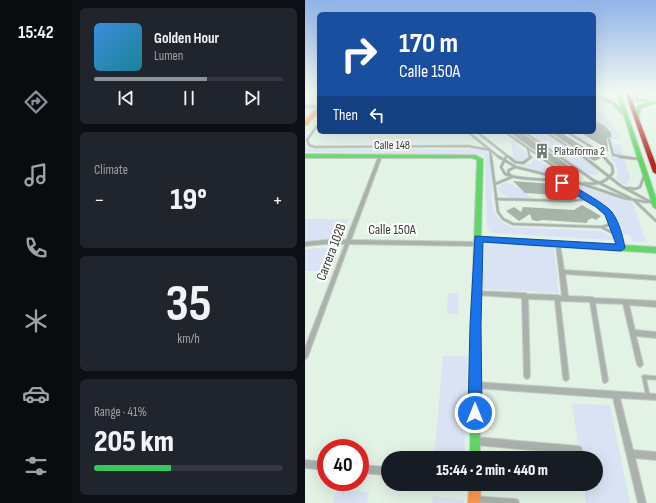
<!DOCTYPE html>
<meta charset="utf-8">
<style>
:root{--surface:#171b24;--page:#20242c;--text:#f1f3f6;--muted:#9ea1a6;--line:#363941;--accent:#8c9099}
body{margin:0;font-family:"Sofia Sans Condensed",sans-serif;background:var(--page);color:var(--text);height:100vh;display:flex;flex-direction:column;font-size:15px;white-space:nowrap}
*{box-sizing:border-box;margin:0}
p{font-size:13px;color:var(--muted)}
.icon{flex:none;width:22px;height:22px;fill:none;stroke:currentColor;stroke-width:2;stroke-linecap:round;stroke-linejoin:round}
.map{position:relative;flex:1;overflow:hidden}
.sheet{display:flex;flex-direction:column;gap:8px;padding:8px;background:#0d0f14;width:233px}
.sheet>*{flex:none}
.banner{position:absolute;left:12px;top:12px;width:279px;height:122px;border-radius:6px;box-shadow:0 4px 16px #0002;background:#1a4fa0;color:#fff;overflow:hidden}
.speed{position:absolute;left:12px;top:439px;display:flex;gap:8px;font-size:20px;font-weight:700;text-align:center}
.speed>*{display:grid;place-content:center;width:52px;height:52px;border-radius:50%;background:var(--surface);box-shadow:0 4px 16px #0002;line-height:1}
.speed .limit{border:6px solid #d22;background:#fff;color:#111}
.pin{position:absolute;display:grid;place-items:center;width:34px;height:34px;color:#fff;margin:-17px;border-radius:8px;box-shadow:0 2px 6px #0006}
.me{position:absolute;width:44px;margin:-22px;rotate:0deg;stroke-linejoin:round;filter:drop-shadow(0 0 3px #0008)}
.turn{display:flex;align-items:center;gap:14px;height:84px;padding:0 16px;font-size:18px}
.turn .icon{width:52px;height:52px;stroke-width:2.5}
.turn b{display:block;font-size:28px;line-height:34px}
.then{display:flex;align-items:center;height:38px;padding:0 16px;background:#0003;gap:8px;font-size:15px}
.big{font-size:30px;font-weight:800;line-height:1.1}
.sheet .widget{flex:1;display:flex;flex-direction:column;justify-content:center;gap:6px;min-width:0;padding:0 14px;border-radius:6px;background:var(--page)}
.sheet .dial{align-items:center;gap:0}
.dial b{font-size:52px;line-height:1}
.song{display:flex;align-items:center;gap:12px}
.cover{width:48px;height:48px;border-radius:6px;background:linear-gradient(135deg,hsl(210 70% 55%),hsl(190 70% 35%))}
.played{height:4px;border-radius:2px;background:linear-gradient(90deg,var(--accent) 60%,var(--line) 60%)}
.keys{display:flex;justify-content:space-around;direction:ltr}
.heat{display:flex;justify-content:space-between;align-items:center;font-size:22px;direction:ltr}
.charge{height:6px;border-radius:3px;background:linear-gradient(90deg,#34c759 41%,var(--line) 0)}
.trip{position:absolute;left:76px;top:451px;width:222px;height:40px;border-radius:20px;background:var(--surface);box-shadow:0 4px 16px #0002;font-weight:800;line-height:40px;text-align:center}
main{display:flex;flex:1;min-height:0}
.tabs{display:flex;flex-direction:column;width:72px;justify-content:space-around;align-items:center;background:#090b0e;color:var(--muted)}
.tabs .icon{width:28px;height:28px}
.tabs .selected{color:var(--accent)}
.tabs b{font-size:18px;color:var(--text)}
.map>svg:first-child{display:block}
.green{fill:#dae3f3}
.lines{fill:none;stroke-linecap:round;stroke-linejoin:round}
.stream{stroke:#acb2eb;stroke-width:1.5}
.building{fill:#a7b3a9}
.lane-far3-casing{stroke:#c1cdc3;stroke-width:3}
.lane-far2-casing{stroke:#c1cdc3;stroke-width:3.5}
.lane-far1-casing{stroke:#c1cdc3;stroke-width:5}
.lane-casing{stroke:#c1cdc3;stroke-width:5.5}
.street-casing{stroke:#c1cdc3;stroke-width:2}
.fast-casing{stroke:#c1cdc3;stroke-width:2}
.slow-casing{stroke:#c1cdc3;stroke-width:2}
.jam-casing{stroke:#c1cdc3;stroke-width:2}
.lane-far3{stroke:#abb2ad;stroke-width:1.5}
.lane-far2{stroke:#abb2ad;stroke-width:2}
.lane-far1{stroke:#abb2ad;stroke-width:3}
.lane{stroke:#abb2ad;stroke-width:3.5}
.street{fill:#abb2ad;fill-rule:evenodd}
.fast{fill:#63d668;fill-rule:evenodd}
.slow{fill:#ff974d;fill-rule:evenodd}
.jam{fill:#b3261e;fill-rule:evenodd}
.route{fill:#1a73e8;stroke:#114b97}
.labels{text-anchor:middle;dominant-baseline:central;stroke-width:4;stroke-linejoin:round;paint-order:stroke}
.far-street-label{font-size:12px;fill:#354037;stroke:#fff}
.far-poi-label{font-size:12px;fill:#354037;stroke:#fff;text-anchor:start}
.street-label{font-size:14px;fill:#354037;stroke:#fff}
</style>
<main>
<nav class="tabs">
<b>15:42</b>
<svg class="icon selected" aria-label="directions" viewBox="0 0 24 24"><path d="M12 3l9 9-9 9-9-9zM9 14v-3h6M13 9l2 2-2 2"/></svg>
<svg class="icon" aria-label="music" viewBox="0 0 24 24"><path d="M9 18V5l10-2v13"/><circle cx="6" cy="18" r="3"/><circle cx="16" cy="16" r="3"/></svg>
<svg class="icon" aria-label="phone" viewBox="0 0 24 24"><path d="M5 4h4l2 5-3 2q2 4 5 5l2-3 5 2v4C11 20 4 13 5 4z"/></svg>
<svg class="icon" aria-label="climate" viewBox="0 0 24 24"><path d="M12 3v18M4 7l16 10M4 17L20 7"/></svg>
<svg class="icon" aria-label="car" viewBox="0 0 24 24"><path d="M5 17H2v-5l4-1 3-4h7l3 4 3 1v5h-3M9 17h6M6 11h13"/><circle cx="7" cy="17" r="2"/><circle cx="17" cy="17" r="2"/></svg>
<svg class="icon" aria-label="filters" viewBox="0 0 24 24"><path d="M4 7h16M4 17h16"/><circle cx="9" cy="7" r="2"/><circle cx="15" cy="17" r="2"/></svg>
</nav>
<section class="sheet">
<div class="widget">
<div class="song"><i class="cover"></i><div><b>Golden Hour</b><p>Lumen</p></div></div>
<div class="played"></div>
<div class="keys"><svg class="icon" aria-label="previous" viewBox="0 0 24 24"><path d="M18 5L8 12l10 7zM5 5v14"/></svg><svg class="icon" aria-label="pause" viewBox="0 0 24 24"><path d="M8 5v14M16 5v14"/></svg><svg class="icon" aria-label="next" viewBox="0 0 24 24"><path d="M6 5l10 7-10 7zM19 5v14"/></svg></div>
</div>
<div class="widget"><p>Climate</p>
<div class="heat"><a>−</a><b class="big">19°</b><a>+</a></div>
</div>
<div class="widget dial"><b>35</b><p>km/h</p></div>
<div class="widget"><p>Range · 41%</p><b class="big">205 km</b><div class="charge"></div></div>
</section>
<div class="map">
<svg width="351" height="503" viewBox="0 0 351 503">
<rect width="100%" height="100%" fill="#e2f2e5"/>
<g class="green">
<path d="M289,108H291C303,117 309,127 316,140L306,139C308,129 298,123 289,120Z"/>
<path d="M223,132H239L291,168L293,174L286,175L281,173Z"/>
<path d="M267,132H270L310,159L307,145H315L325,177L322,185L318,184L312,179C312,176 313,172 312,169C309,153 279,140 267,132Z"/>
<path d="M206,141L221,152L224,158C219,163 214,162 208,159Z"/>
<path d="M0,144L1,146L19,149H171L181,151C198,174 171,216 207,227L294,231L305,235L309,239L307,240L186,233L182,228L180,158L179,156L175,154L0,152Z"/>
<path d="M229,157L259,178L201,161L215,165L226,163Z"/>
<path d="M200,183L207,184L229,199C219,198 196,200 193,188L194,185Z"/>
<path d="M264,183L321,200L328,203L341,242L327,241L325,235H318L309,211Z"/>
<path d="M0,219H44L34,240L0,241Z"/>
<path d="M180,244L249,247L254,293L177,289Z"/>
<path d="M16,248L30,249L21,271H0V249Z"/>
<path d="M143,293H154L153,314H142Z"/>
<path d="M138,356H163L159,458H129Z"/>
<path d="M267,404L305,405L325,503H281L278,484H291V458H275Z"/>
<path d="M32,489L64,492L62,503H28Z"/>
<path d="M128,496L159,500V503H127Z"/>
</g>
<g class="lines">
<path class="stream" d="M333,95L351,98"/>
</g>
<g class="building">
<path d="M289,120L300,126L306,133V138L304,137L302,139L303,152L298,146L274,132H289Z"/>
<path d="M204,132H216L270,170L263,174Z"/>
<path d="M245,132H255L296,158L289,161Z"/>
<path d="M208,181L248,184L260,188L272,195H251L220,193Z"/>
<path d="M277,205L296,216L291,220L287,218L283,220L282,223L238,220L232,221L227,220L225,214L214,221L201,211L209,207L216,212L218,207L269,210Z"/>
</g>
<g class="lines">
<defs>
<g id="lane-far3">
<path d="M14,123L2,140L4,145L10,147L163,146L185,150L186,158"/>
<path d="M163,132L195,158"/>
<path d="M172,132L205,158"/>
<path d="M200,132L237,158"/>
<path d="M219,132L257,158"/>
<path d="M241,132L280,158"/>
<path d="M262,132L290,149L300,158"/>
<path d="M304,139L308,155L326,158"/>
<path d="M223,149L225,158"/>
</g>
<g id="lane-far2">
<path d="M186,157L193,212L198,219L208,224L297,227L306,224V216C291,199 265,184 242,180C228,178 214,180 200,174L196,167L201,157"/>
<path d="M194,157L211,167L274,183L319,198L341,202L351,200"/>
<path d="M204,157L210,162L218,163L226,157"/>
<path d="M236,157L268,180"/>
<path d="M255,157L288,180L325,198"/>
<path d="M279,157L316,186L351,205"/>
<path d="M315,157L335,159"/>
<path d="M279,183C291,185 302,183 308,172L307,166L299,157"/>
<path d="M190,184L207,177L203,173L204,170L210,167"/>
<path d="M322,188L330,189L335,187L339,176"/>
<path d="M191,199L263,201L284,199"/>
<path d="M330,201L351,221"/>
<path d="M298,228L314,236L307,221"/>
<path d="M314,236L315,244"/>
</g>
<path id="lane-far1" d="M315,243L316,248"/>
<path id="lane" d="M343,396L339,377L351,378"/>
<g id="street">
<path d="M0,105L14,106V108L0,107Z"/>
<path d="M74,155H75L77,156L46,240L173,242L175,244L173,246L44,244L3,356L2,358L0,359V348L40,244H21L0,246V242L21,240H41Z"/>
<path d="M253,242L255,244L259,270L351,276V280L260,274L263,296L285,297H287L289,298L351,301V307L324,305L330,330L351,332V338L331,336L338,364L337,366L335,367L333,366L332,364L318,304L290,303L303,380L302,382L300,383L298,382L285,302L255,301L264,378L263,380L261,381L259,380L258,378L250,300L223,299L225,376L224,378L222,379L220,378L219,376L217,298L171,295H169L168,293L169,291H171L218,293H220L222,294L250,295H252L257,296L251,244Z"/>
<path d="M170,382L351,394V400L315,398L328,450L351,452V460L330,458L341,503H333L308,398L170,388L168,387L167,385L168,383Z"/>
<path d="M170,437L273,446L276,447L277,450L276,453L273,454L170,445L167,444L166,441L167,438Z"/>
<path d="M0,460L21,462V470L0,468Z"/>
<path d="M55,465L83,467V475L55,473Z"/>
<path d="M169,496L210,499L213,500L214,503H166L165,500L166,497Z"/>
</g>
<g id="fast">
<path d="M311,92H315L351,198V209L348,207L319,116L307,104L289,96V94L309,102L317,110Z"/>
<path d="M338,92H351V94Z"/>
<path d="M324,98L351,101V103L336,108L334,117L332,118L330,117L332,106L344,102L325,100L323,99Z"/>
<path d="M0,154L170,155L178,159L176,237L351,247V253L176,242L174,325L175,458H165L166,325L172,160L167,158H0Z"/>
</g>
<g id="slow">
<path d="M12,107H14V111L2,125H0V121Z"/>
<path d="M164,484H176L175,503H163Z"/>
</g>
<path id="jam" d="M320,92H324L351,165V174L348,172Z"/>
</defs>
<use href="#lane-far3" class="lane-far3-casing"/>
<use href="#lane-far2" class="lane-far2-casing"/>
<use href="#lane-far1" class="lane-far1-casing"/>
<use href="#lane" class="lane-casing"/>
<use href="#street" class="street-casing"/>
<use href="#fast" class="fast-casing"/>
<use href="#slow" class="slow-casing"/>
<use href="#jam" class="jam-casing"/>
<use href="#lane-far3" class="lane-far3"/>
<use href="#lane-far2" class="lane-far2"/>
<use href="#lane-far1" class="lane-far1"/>
<use href="#lane" class="lane"/>
<use href="#street" class="street"/>
<use href="#fast" class="fast"/>
<use href="#slow" class="slow"/>
<use href="#jam" class="jam"/>
</g>
<linearGradient id="sky" x2="0" y2="1"><stop stop-color="#90b3e9"/><stop offset="0.57" stop-color="#f2f9f3"/><stop offset="1" stop-color="#f2f9f3" stop-opacity="0"/></linearGradient>
<rect width="351" height="162" fill="url(#sky)"/>
<path class="route" d="M257,181C266,184 302,205 307,212C314,222 318,236 320,248L316,251L178,242L176,325L177,413L175,418L170,420L165,418L163,413L165,325L170,236L311,244L300,215L291,207L254,185V182Z"/>
<defs>
<symbol id="building-bare" viewBox="-9 -9 18 18"><path d="M-4-6H4V6H1V3H-1V6H-4ZM-2.5-4.3h1.7v1.8h-1.7ZM.8-4.3h1.7v1.8H.8ZM-2.5-1h1.7V.8h-1.7ZM.8-1h1.7V.8H.8Z" fill="#727e74" stroke="#fff" stroke-width="2.5" paint-order="stroke"/></symbol>
</defs>
<g fill-rule="evenodd">
<use href="#building-bare" x="226" y="140" width="22" height="22"/>
</g>
<g class="labels">
<g class="far-street-label">
<text x="87" y="145">Calle 148</text>
</g>
<g class="far-poi-label">
<text x="249" y="151">Plataforma 2</text>
</g>
<g class="street-label">
<text x="87" y="229">Calle 150A</text>
<text transform="translate(26 252) rotate(-69)">Carrera 102B</text>
</g>
</g>
</svg>
<div class="speed"><div class="limit">40</div></div>
<div class="pin" style="left:257px;top:183px;background:#d93025"><svg class="icon" aria-label="arrive" viewBox="0 0 24 24"><path d="M6 21V4h12l-3 4 3 4H6"/></svg></div>
<svg class="me" style="left:170px;top:413px" viewBox="-20 -20 40 40"><circle r="17" fill="#1a73e8" stroke="#fff" stroke-width="3"/><path d="M0-11L8 9 0 5-8 9z" fill="#fff"/></svg>
<div class="trip">15:44 · 2 min · 440 m</div>
<div class="banner">
<div class="turn"><svg class="icon" aria-label="right" viewBox="0 0 24 24"><path d="M7 20v-9h11M14 6l5 5-5 5"/></svg><div><b>170 m</b>Calle 150A</div></div>
<div class="then">Then<svg class="icon" aria-label="left" viewBox="0 0 24 24"><path d="M17 20v-9H6M10 6l-5 5 5 5"/></svg></div>
</div>
</div>
</main>
